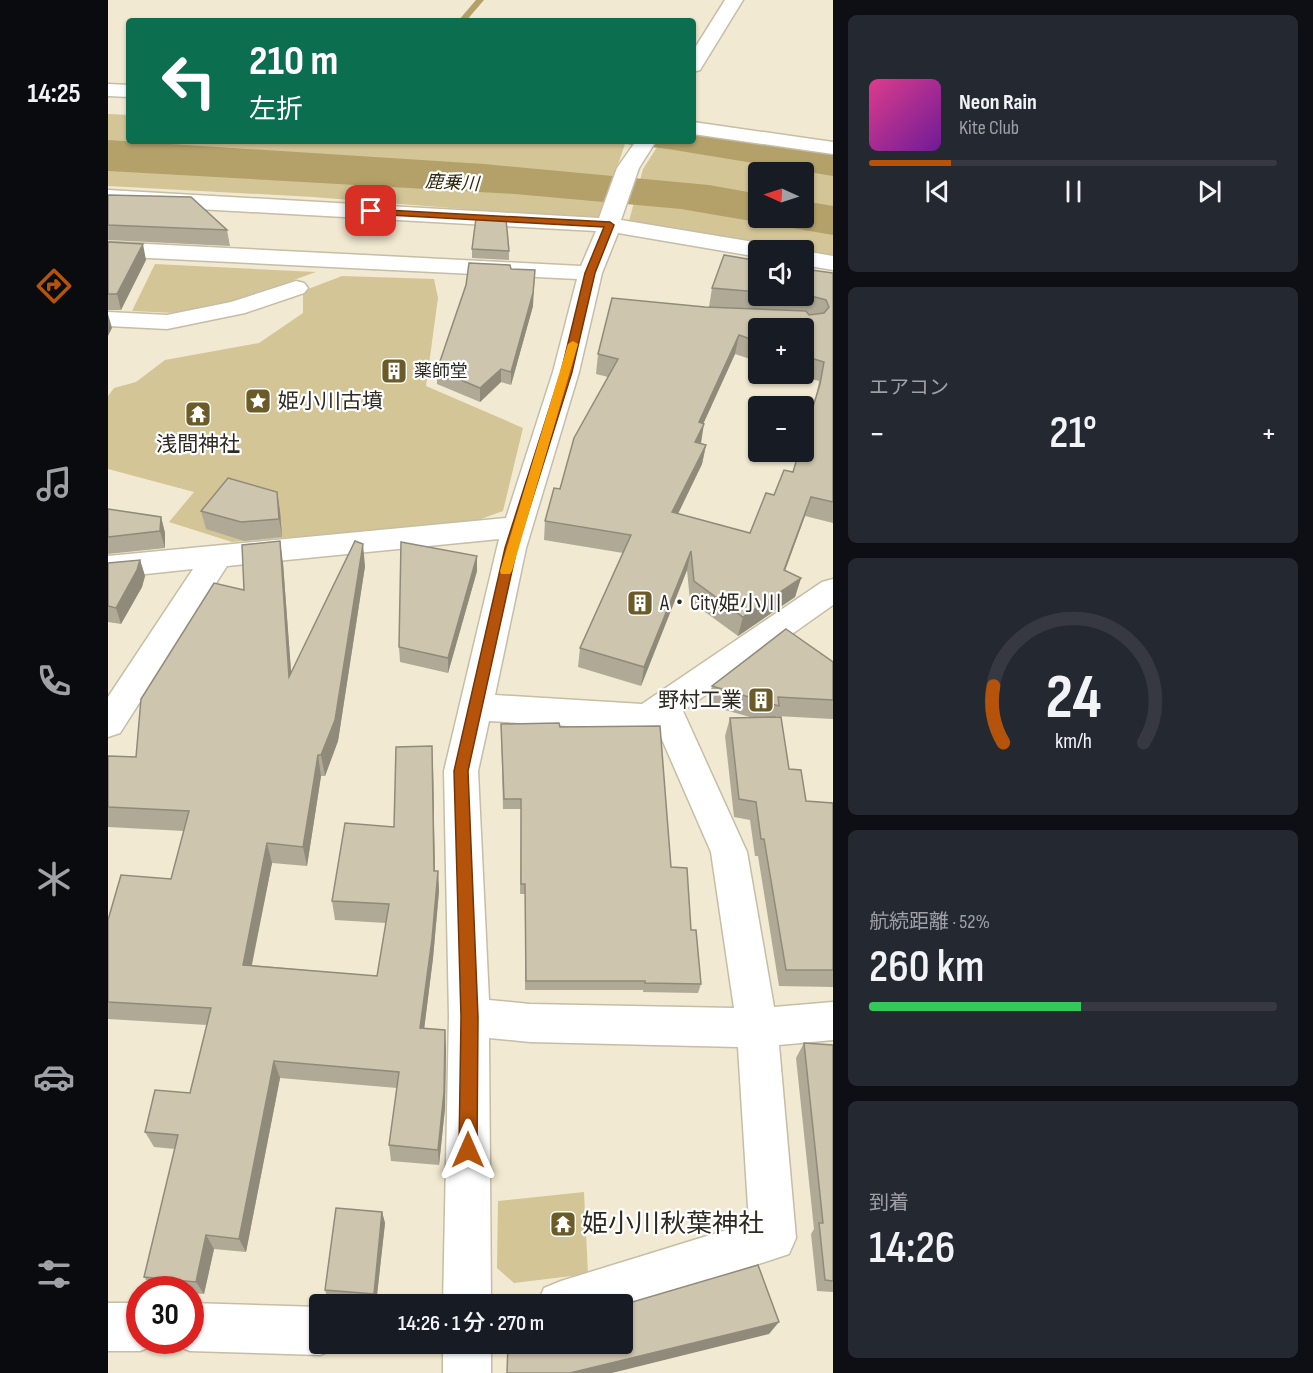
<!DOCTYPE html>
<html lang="ja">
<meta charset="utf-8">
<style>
:root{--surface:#171b24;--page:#242831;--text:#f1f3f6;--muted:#9ea1a6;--line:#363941;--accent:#b45309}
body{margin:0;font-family:"Sofia Sans Condensed","Noto Sans JP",sans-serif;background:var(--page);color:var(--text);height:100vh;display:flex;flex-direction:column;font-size:22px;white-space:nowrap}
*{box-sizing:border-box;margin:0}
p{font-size:20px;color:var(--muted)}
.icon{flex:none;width:33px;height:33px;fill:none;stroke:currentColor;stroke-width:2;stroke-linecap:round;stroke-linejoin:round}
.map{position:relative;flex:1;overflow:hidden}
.side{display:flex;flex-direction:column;gap:15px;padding:15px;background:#0d0f14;width:480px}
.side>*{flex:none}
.hud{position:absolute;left:18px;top:18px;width:570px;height:126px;border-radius:6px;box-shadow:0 2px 4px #0004;background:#0b6e4f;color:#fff;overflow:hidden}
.needle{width:39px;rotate:273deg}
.controls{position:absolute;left:640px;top:162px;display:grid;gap:12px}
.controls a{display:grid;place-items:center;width:66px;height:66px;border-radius:6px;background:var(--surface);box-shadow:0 2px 4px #0004;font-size:30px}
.speed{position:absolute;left:18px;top:1276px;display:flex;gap:12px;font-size:30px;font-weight:700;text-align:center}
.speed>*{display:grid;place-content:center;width:78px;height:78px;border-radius:50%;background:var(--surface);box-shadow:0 2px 4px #0004;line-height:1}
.speed .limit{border:9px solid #d22;background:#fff;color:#111}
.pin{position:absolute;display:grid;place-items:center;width:51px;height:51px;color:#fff;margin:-26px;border-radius:12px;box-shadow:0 3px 9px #0006}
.me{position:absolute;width:66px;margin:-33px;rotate:0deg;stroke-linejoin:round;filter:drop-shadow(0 0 4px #0008)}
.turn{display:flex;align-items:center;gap:21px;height:126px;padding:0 24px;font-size:27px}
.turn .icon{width:78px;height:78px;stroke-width:2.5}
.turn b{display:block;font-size:42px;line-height:51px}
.big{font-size:45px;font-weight:600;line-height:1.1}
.side .card{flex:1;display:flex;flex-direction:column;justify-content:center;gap:9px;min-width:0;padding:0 21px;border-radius:9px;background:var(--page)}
.side .dial{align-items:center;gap:0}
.dial svg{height:156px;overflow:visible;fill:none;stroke:var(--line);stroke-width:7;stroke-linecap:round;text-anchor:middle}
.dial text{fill:var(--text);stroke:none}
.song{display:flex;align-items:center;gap:18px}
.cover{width:72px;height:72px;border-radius:9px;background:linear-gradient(135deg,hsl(330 70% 55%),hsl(280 70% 35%))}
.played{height:6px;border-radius:3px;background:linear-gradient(90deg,var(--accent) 20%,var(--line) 20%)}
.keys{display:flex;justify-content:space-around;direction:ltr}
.heat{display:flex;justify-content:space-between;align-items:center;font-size:33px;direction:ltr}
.charge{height:9px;border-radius:4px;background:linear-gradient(90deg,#34c759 52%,var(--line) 0)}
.trip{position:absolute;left:201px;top:1294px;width:324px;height:60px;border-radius:6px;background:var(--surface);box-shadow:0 2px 4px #0004;font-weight:600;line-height:60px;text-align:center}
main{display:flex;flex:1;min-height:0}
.menu{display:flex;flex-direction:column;width:108px;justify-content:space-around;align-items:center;background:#090b0e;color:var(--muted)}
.menu .icon{width:42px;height:42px}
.menu .active{color:var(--accent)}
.menu b{font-size:27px;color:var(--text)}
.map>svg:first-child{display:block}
.green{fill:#d4c597;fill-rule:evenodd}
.water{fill:#b4a16a}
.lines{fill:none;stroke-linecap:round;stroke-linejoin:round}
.stream{fill:#b4a16a;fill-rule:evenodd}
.street-casing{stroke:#c5bda6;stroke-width:3}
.street{fill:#fff;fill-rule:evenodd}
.wall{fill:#b0a996;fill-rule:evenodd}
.shaded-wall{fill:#908a7a}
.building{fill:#cdc5ae;stroke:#908a7a;stroke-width:1.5;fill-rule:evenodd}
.route{fill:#b45309;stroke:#753606;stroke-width:1.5}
.slow{fill:#f59e0b}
.labels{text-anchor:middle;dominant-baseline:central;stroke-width:4.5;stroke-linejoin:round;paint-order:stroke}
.far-water-label{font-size:18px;font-style:italic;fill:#31290e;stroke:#fff}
.far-poi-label{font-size:18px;fill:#2d2a21;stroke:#fff;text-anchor:start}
.poi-label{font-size:21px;fill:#2d2a21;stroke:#fff;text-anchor:start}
.near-poi-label{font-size:26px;fill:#2d2a21;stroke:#fff;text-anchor:start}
</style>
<main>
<nav class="menu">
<b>14:25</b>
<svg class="icon active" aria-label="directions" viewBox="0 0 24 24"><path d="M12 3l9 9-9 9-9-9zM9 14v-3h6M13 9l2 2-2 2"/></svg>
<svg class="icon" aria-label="music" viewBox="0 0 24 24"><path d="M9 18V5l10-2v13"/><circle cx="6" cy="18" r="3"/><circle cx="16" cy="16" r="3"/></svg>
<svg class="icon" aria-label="phone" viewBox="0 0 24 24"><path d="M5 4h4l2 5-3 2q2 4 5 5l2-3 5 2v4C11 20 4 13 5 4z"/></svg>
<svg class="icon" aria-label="climate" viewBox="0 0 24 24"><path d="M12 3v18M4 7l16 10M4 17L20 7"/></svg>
<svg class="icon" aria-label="car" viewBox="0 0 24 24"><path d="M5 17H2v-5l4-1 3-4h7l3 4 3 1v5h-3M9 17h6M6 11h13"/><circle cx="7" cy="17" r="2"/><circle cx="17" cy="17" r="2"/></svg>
<svg class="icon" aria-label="filters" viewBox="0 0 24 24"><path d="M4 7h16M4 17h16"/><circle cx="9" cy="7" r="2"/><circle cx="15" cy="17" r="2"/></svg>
</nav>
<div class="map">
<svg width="725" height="1373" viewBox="0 0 725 1373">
<rect width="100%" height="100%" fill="#f1e9d1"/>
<g class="green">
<path d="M0,114L21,115V141H469L517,144L491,220L205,197L0,186Z"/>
<path d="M553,141H585L725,155V255L521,221L535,169ZM651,172H696V218H651Z"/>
<path d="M47,264L208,272L133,299L67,313L24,311Z"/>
<path d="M234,276L326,279L330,298L318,386L415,428L395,511L362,523L124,542L61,522L86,492L0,469V396L6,388L28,382L57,360L151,343L195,313V291Z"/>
<path d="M476,1192L480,1274L406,1283L389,1268L390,1201Z"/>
</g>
<g class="water">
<path d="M585,133L725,153V176L560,149L493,141H585Z"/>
<path d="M0,140L376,164L601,185L651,194V218H696V201L725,206V235L573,209L407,194L0,171Z"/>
</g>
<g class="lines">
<path class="stream" d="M368,0H376L358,21H350Z"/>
<defs>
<g id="street">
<path d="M617,0H635L592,70L585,72V51Z"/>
<path d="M0,84L21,85V97L0,96Z"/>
<path d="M585,122L725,142V154L585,134Z"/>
<path d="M528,141H548L531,168L513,220L652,243L660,245L663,250H651V257L510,233L494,273L471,372L418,548L387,695L534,704L714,582L725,579V605L575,711L639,852L666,1007L725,1002V1040L671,1045L688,1238L681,1254L514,1309V1305H429L436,1288L453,1281L641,1223L630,1047L422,1042L381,1038L383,1305H335L341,1017L336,771L391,539L119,566L12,733L0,737V697L85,569L0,578V556L398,518L445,372L469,279L0,256V242L473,266L488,231L0,204V190L491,218L509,168ZM381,721L540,731L549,728L603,852L626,1008L422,1004L381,1000L370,771Z"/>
<path d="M696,251L725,256V270L696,265Z"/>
<path d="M188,281L196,283L200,288L196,293L137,313L59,329L0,326V312L59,315L123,302Z"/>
<path d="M0,1303H32V1341H50L49,1344L32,1351H0Z"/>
<path d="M82,1303L212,1307V1344H231L229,1348L212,1355L82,1351L65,1344L64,1341H82Z"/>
<rect x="335" y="1344" width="48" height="29"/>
</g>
</defs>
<use href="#street" class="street-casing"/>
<use href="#street" class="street"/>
</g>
<g class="wall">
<path d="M0,195L119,230L122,246L0,240Z"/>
<path d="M0,242L38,260L13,310H0Z"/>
<path d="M364,249L401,251V260L364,258Z"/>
<path d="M651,261V296H696L725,273V523L697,516L677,571L693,578L687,597L630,636L582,601L579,570L533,686L470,667L472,648L515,553L436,540L437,521L500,377L488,374L490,354L597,307L614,308L601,307L604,288ZM651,328H696V374H686L711,381L708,397L685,472L666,495L642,533L570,514L594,464L598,445L592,443L595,424L627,354L651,362Z"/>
<path d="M403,269L425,306L403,385L393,382L372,402L329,384V370L358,285Z"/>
<path d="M169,492L172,511L174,537L136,541L98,529L93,511Z"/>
<path d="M0,509L53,517L57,533V548L0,554Z"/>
<path d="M32,560L37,576L34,587L13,624L0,622V563Z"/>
<path d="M175,563L183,672L257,566L230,741L217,776H213L199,866L164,863L144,965L269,976L278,923L227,920L224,901L286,827L325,767L327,871H330L331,891L325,958L316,1029L338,1048L337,1108L331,1165L283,1161L281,1145L289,1088L172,1078L138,1252L106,1249L96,1294L82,1293V1290L45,1289L36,1277L67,1149L46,1147L37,1132L82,1093L99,1025L0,1019V920L63,879L76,831L0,827V756L28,757L136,590Z"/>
<path d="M369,571L340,673L292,662L291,647Z"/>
<path d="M725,662V719L668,716V717L681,769L698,801L725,803V987L671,986L650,856H647L642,820L626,817L617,736L622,718L642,717L599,705L604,686Z"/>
<path d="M393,724L452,727L563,867L583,930L593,984L590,993L535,992V990H417V894H412L413,809H395Z"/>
<path d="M696,1043L725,1045V1292L709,1291L703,1234L706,1229L688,1058Z"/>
<path d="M274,1212L277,1223L268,1304L220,1300L217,1290Z"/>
</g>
<g class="shaded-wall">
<path d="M35,244L38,260L13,310L9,294Z"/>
<path d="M427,270L425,306L403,385V372Z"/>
<path d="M0,314L4,328L0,336Z"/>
<path d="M631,335L627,354L587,442L591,422Z"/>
<path d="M393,369V382L372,402V388Z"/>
<path d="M596,424L593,443L587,442Z"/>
<path d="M598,445L594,464L561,532L564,512Z"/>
<path d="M169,492L172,511L174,537L171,519Z"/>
<path d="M703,497L697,516L670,589L676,570Z"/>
<path d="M53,517L57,533V548L52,531Z"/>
<path d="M172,541L175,563L185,698L181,677Z"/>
<path d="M255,544L257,566L230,741L217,776L213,755Z"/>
<path d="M583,551L579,570L533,686L536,667Z"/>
<path d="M369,556V571L340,673V658Z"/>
<path d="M32,560L37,576L34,587L13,624L8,608Z"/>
<path d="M693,578L687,597L630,636L635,617Z"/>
<path d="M324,746L325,767L327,890L326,871Z"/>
<path d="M210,755L213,776L199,866L195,847Z"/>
<path d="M159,843L164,863L140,983L135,965Z"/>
<path d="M330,871L331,891L325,958L314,1046L312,1028Z"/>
<path d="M337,1030L338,1048L337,1108L331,1165L330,1150Z"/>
<path d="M166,1061L172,1078L138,1252L131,1239Z"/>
<path d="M274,1212L277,1223L268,1304L266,1294Z"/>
<path d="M98,1235L106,1249L96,1294L88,1282Z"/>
<path d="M671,1322L661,1334L504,1373H462Z"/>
</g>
<g class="building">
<path d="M0,195L83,197L119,230L0,225Z"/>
<path d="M368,218L398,219L401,251L364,249Z"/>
<path d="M0,242L35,244L9,294H0Z"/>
<path d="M616,255L651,261V292L604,288Z"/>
<path d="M361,263L402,265L403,269L427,270L425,293L403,372L393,369L372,388L329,370L358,285Z"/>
<path d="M696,269L725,273V502L703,497L676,570L693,578L635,617L586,581L583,551L536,667L472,648L523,535L437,521L446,488L452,489L466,438L510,359L490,354L504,298L597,307L698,311L701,315L716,313L721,307L718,300L707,297L692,296H696ZM651,328H696V356L716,362L712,384L696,436V452H691L685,472L676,470L666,495L658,493L642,533L564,512L598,445L587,442L596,424L591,422L631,335L651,342Z"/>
<path d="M120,478L169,492L171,519L133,522L93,511Z"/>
<path d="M0,509L53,517L52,531L0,537Z"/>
<path d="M172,541L181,677L247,541L255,544L227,720L213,755H210L195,847L159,843L135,965L269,976L281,904L224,901L237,823L286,827L288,747L324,746L326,871H330L324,939L312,1028L337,1030L336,1092L330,1150L281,1145L291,1072L166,1061L131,1239L98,1235L88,1282L36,1277L70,1135L37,1132L47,1090L82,1093L103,1008L0,1002V920L13,875L63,879L81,811L0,807V756L28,757L33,699L106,583L136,590L134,545Z"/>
<path d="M293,542L369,556L340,658L291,647Z"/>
<path d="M32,560L29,570L8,608L0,606V563Z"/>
<path d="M678,629L725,662V700L670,697L671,706L604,686Z"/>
<path d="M673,717L681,769L693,770L698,801L725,803V970H678L656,839H653L648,802L631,799L622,718Z"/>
<path d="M451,723L452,727L552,726L563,867L579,868L583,930H588L593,984L537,983V981H418L417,884H413V799H396L393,724Z"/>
<path d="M696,1043L725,1045V1281L717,1280L711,1223H715Z"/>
<path d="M228,1208L274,1212L266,1294L217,1290Z"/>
<path d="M650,1265L671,1322L462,1373H399L400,1344H514V1305Z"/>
</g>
<path class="route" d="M260,209L502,222L506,225L487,273L464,372L409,548L360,771L370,1017L369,1150L367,1156L360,1159L354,1156L351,1150L353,1017L346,771L397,548L453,372L477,273L496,227L263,214L258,211Z"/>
<path class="slow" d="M465,341L470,344L404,571L402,574H393L392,571L460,344Z"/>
<defs>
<symbol id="building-square" viewBox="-11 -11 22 22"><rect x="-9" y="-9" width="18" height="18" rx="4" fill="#6b5b28" stroke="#fff"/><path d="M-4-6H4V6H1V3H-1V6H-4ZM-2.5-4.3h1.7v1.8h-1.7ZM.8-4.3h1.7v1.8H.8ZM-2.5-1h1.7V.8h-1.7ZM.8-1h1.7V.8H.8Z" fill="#fff"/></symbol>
<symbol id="sight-square" viewBox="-11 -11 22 22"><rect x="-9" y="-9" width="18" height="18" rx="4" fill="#6b5b28" stroke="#fff"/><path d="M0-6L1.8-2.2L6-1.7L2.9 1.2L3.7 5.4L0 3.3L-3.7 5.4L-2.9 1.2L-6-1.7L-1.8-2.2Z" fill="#fff"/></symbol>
<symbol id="temple-square" viewBox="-11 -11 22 22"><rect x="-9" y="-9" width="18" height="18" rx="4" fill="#6b5b28" stroke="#fff"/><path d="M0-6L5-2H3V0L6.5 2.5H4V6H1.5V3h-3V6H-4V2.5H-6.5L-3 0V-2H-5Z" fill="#fff"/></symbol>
</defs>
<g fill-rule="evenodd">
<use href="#building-square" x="271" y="356" width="30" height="30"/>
<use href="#sight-square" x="135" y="386" width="30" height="30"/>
<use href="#temple-square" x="75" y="399" width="30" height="30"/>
<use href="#building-square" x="517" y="588" width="30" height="30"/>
<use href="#building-square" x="638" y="685" width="30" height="30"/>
<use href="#temple-square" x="440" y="1209" width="30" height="30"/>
</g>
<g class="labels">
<g class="far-water-label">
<text transform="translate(344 183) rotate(3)">鹿乗川</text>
</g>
<g class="far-poi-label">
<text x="306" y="371">薬師堂</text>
</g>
<g class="poi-label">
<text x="170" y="401">姫小川古墳</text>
<text x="90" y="444" text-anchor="middle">浅間神社</text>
<text x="552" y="603">A・City姫小川</text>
<text x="634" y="700" text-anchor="end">野村工業</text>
</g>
<g class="near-poi-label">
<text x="474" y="1224">姫小川秋葉神社</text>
</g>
</g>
</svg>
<div class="controls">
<a><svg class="needle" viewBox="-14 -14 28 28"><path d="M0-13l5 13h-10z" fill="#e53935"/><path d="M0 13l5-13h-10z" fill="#9ea1a6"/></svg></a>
<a><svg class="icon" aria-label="sound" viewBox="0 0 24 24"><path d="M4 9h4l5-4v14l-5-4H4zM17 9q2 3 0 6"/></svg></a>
<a>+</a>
<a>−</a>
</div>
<div class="speed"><div class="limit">30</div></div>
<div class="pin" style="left:263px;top:211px;background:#d93025"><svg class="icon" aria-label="arrive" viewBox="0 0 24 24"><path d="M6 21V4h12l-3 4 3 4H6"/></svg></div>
<svg class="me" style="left:360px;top:1150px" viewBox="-20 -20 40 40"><path d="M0-17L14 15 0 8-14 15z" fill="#b45309" stroke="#fff" stroke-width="4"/></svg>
<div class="trip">14:26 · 1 分 · 270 m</div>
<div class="hud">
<div class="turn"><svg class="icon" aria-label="left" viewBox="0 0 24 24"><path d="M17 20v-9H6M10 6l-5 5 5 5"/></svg><div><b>210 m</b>左折</div></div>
</div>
</div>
<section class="side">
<div class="card">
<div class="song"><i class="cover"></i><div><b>Neon Rain</b><p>Kite Club</p></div></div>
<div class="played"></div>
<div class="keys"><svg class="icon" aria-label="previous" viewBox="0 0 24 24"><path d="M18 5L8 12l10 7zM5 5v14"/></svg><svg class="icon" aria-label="pause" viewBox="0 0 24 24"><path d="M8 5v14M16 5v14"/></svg><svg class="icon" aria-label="next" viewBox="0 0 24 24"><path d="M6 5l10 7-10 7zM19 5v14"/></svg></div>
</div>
<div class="card"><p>エアコン</p>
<div class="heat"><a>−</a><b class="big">21°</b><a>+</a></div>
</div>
<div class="card dial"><svg viewBox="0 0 100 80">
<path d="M14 69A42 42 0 1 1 86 69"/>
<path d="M14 69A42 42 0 0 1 9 40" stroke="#b45309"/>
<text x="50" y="56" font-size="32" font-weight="700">24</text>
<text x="50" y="72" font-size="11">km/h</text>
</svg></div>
<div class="card"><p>航続距離 · 52%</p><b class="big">260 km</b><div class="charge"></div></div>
<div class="card"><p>到着</p><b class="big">14:26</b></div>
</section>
</main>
